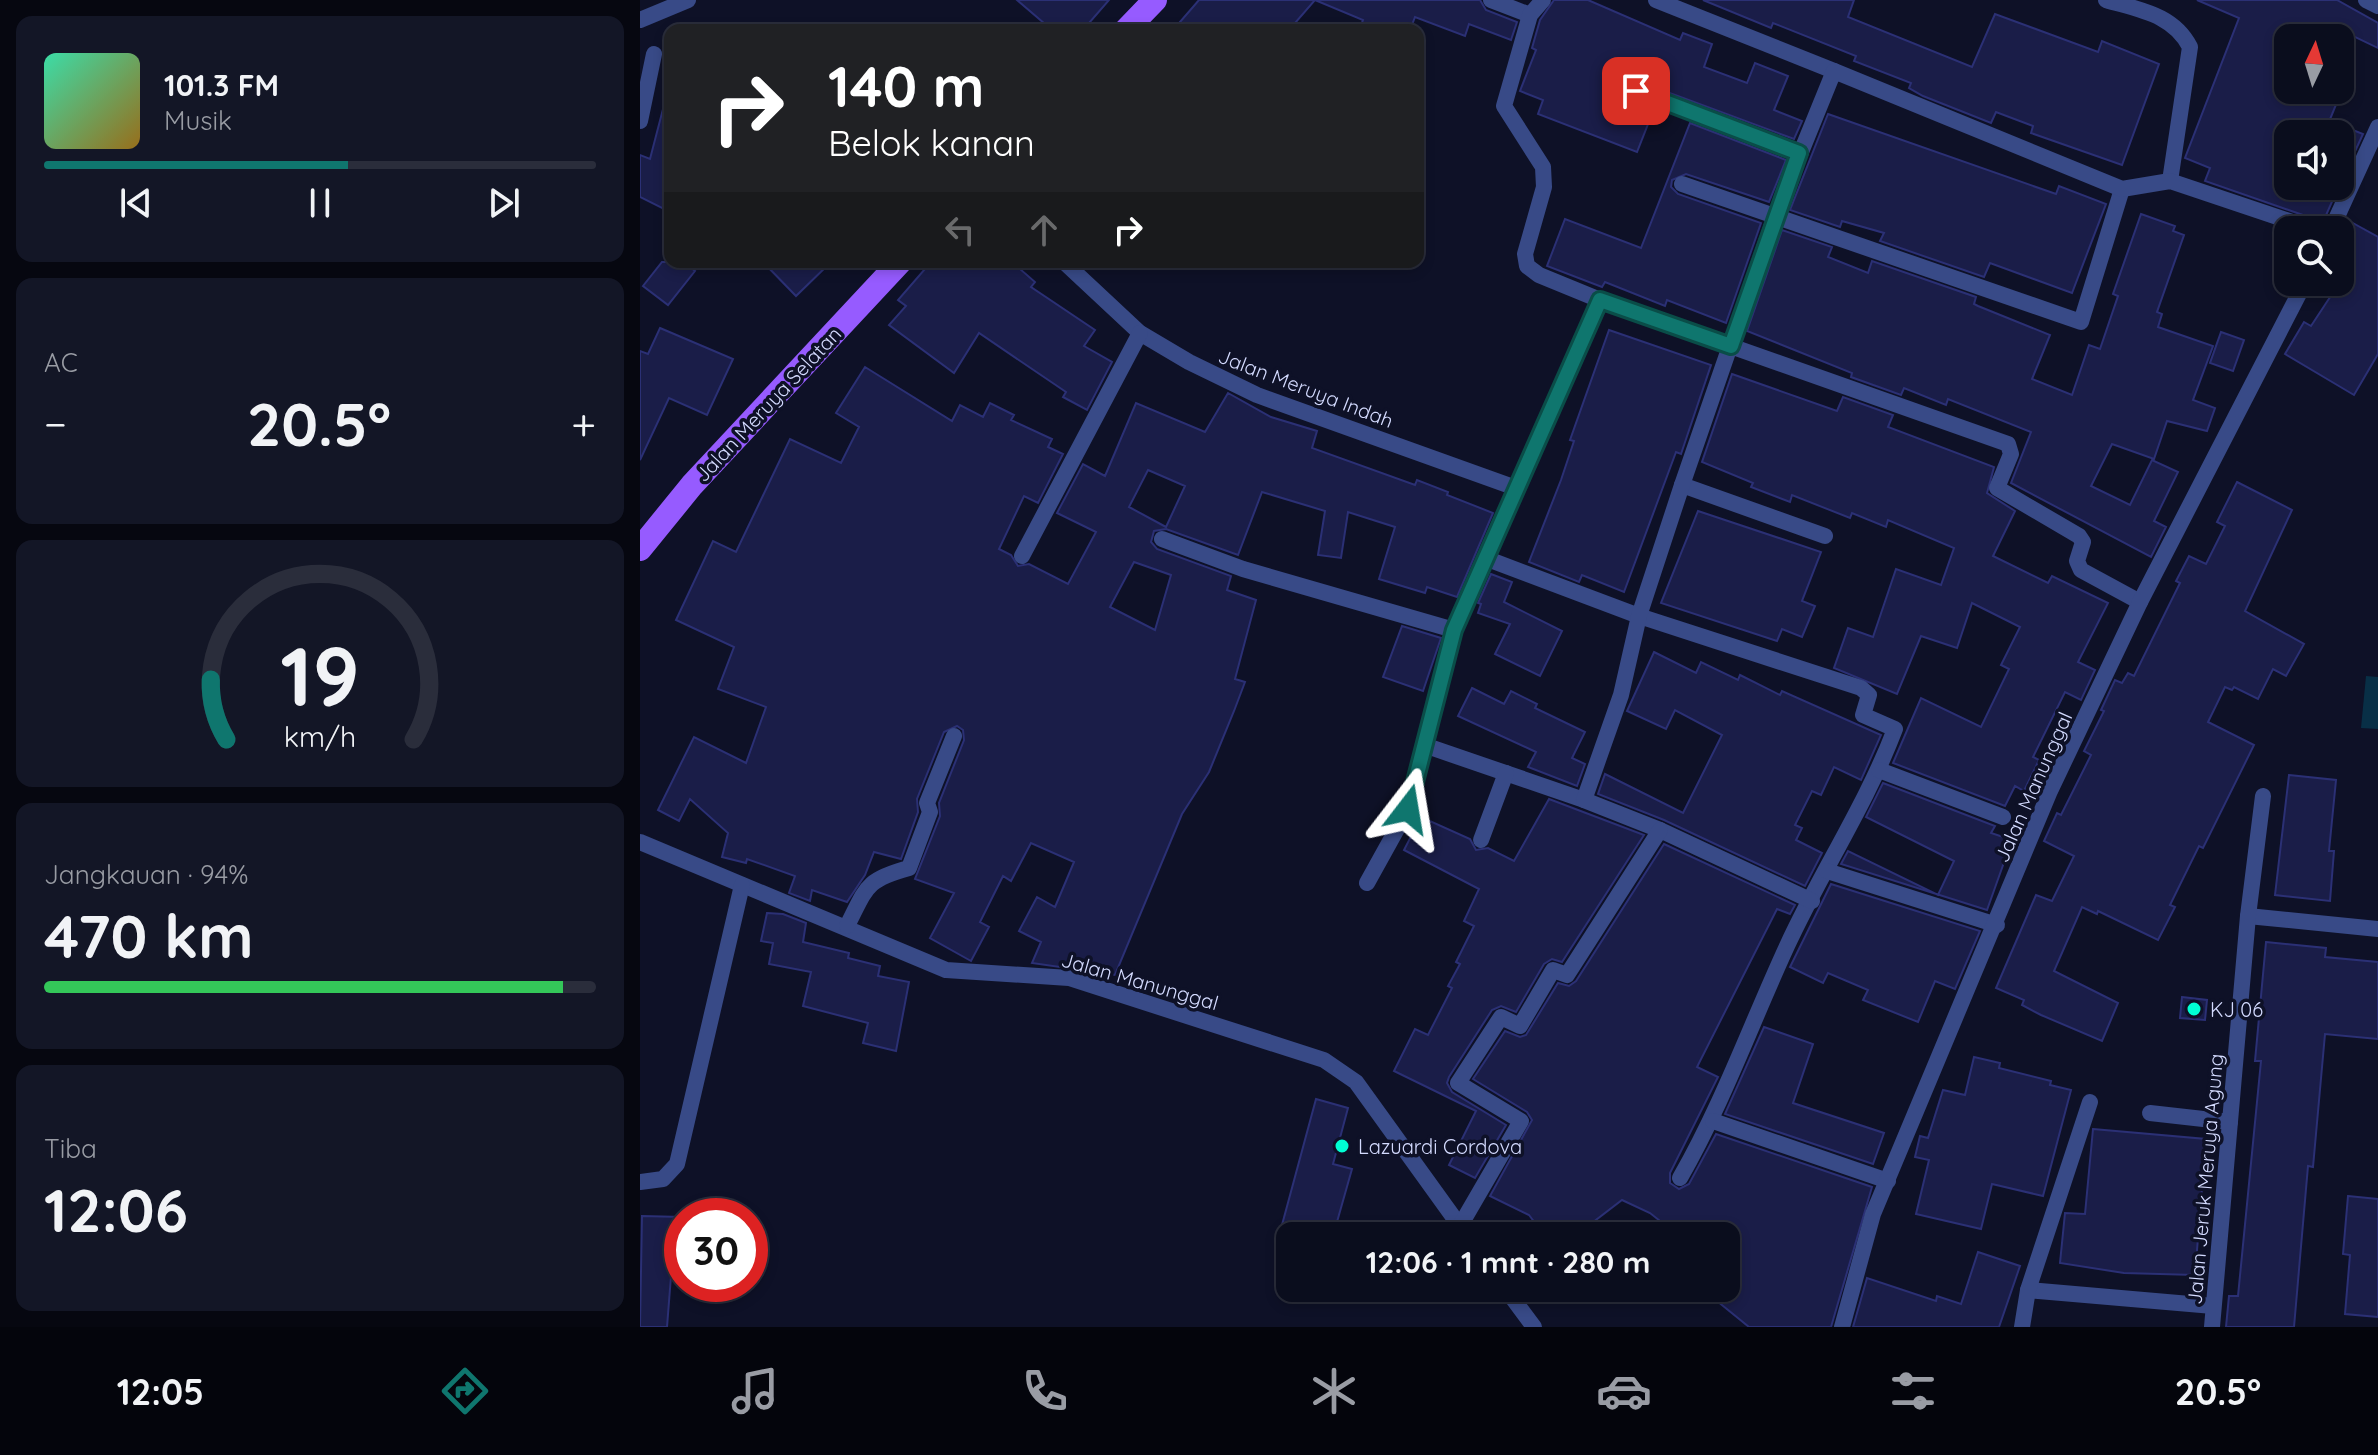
<!DOCTYPE html>
<html lang="id">
<meta charset="utf-8">
<style>
:root{--surface:#0a0d1d;--page:#131626;--text:#f1f3f6;--muted:#999ca4;--line:#2a2d3b;--accent:#0f766e}
body{margin:0;font-family:Quicksand,sans-serif;background:var(--page);color:var(--text);height:100vh;display:flex;flex-direction:column;font-size:30px;white-space:nowrap}
*{box-sizing:border-box;margin:0}
p{font-size:26px;color:var(--muted)}
.icon{flex:none;width:44px;height:44px;fill:none;stroke:currentColor;stroke-width:2;stroke-linecap:round;stroke-linejoin:round}
.map{position:relative;flex:1;overflow:hidden}
.panel{display:flex;flex-direction:column;gap:16px;padding:16px;background:#060710;width:640px}
.panel>*{flex:none}
.top-card{position:absolute;left:24px;top:24px;width:760px;height:244px;border-radius:16px;box-shadow:0 4px 12px #0003,0 0 0 2px var(--line);background:#202124;color:#fff;overflow:hidden}
.needle{width:52px;rotate:4deg}
.fabs{position:absolute;left:1634px;top:24px;display:grid;gap:16px}
.fabs a{display:grid;place-items:center;width:80px;height:80px;border-radius:16px;background:var(--surface);box-shadow:0 4px 12px #0003,0 0 0 2px var(--line);font-size:40px}
.speed{position:absolute;left:24px;top:1198px;display:flex;gap:16px;font-size:40px;font-weight:700;text-align:center}
.speed>*{display:grid;place-content:center;width:104px;height:104px;border-radius:50%;background:var(--surface);box-shadow:0 4px 12px #0003,0 0 0 2px var(--line);line-height:1}
.speed .limit{border:12px solid #d22;background:#fff;color:#111}
.pin{position:absolute;display:grid;place-items:center;width:68px;height:68px;color:#fff;margin:-34px;border-radius:16px;box-shadow:0 4px 12px #0006}
.me{position:absolute;width:88px;margin:-44px;rotate:14deg;stroke-linejoin:round;filter:drop-shadow(0 0 6px #0008)}
.turn{display:flex;align-items:center;gap:28px;height:168px;padding:0 32px;font-size:36px}
.turn .icon{width:104px;height:104px;stroke-width:2.5}
.turn b{display:block;font-size:56px;line-height:68px}
.lanes{display:flex;align-items:center;height:76px;padding:0 32px;background:#0003;justify-content:center;gap:40px;direction:ltr}
.lanes .off{opacity:.35}
.big{font-size:60px;font-weight:700;line-height:1.1}
.panel .tile{flex:1;display:flex;flex-direction:column;justify-content:center;gap:12px;min-width:0;padding:0 28px;border-radius:16px;background:var(--page)}
.panel .dial{align-items:center;gap:0}
.dial svg{height:208px;overflow:visible;fill:none;stroke:var(--line);stroke-width:7;stroke-linecap:round;text-anchor:middle}
.dial text{fill:var(--text);stroke:none}
.song{display:flex;align-items:center;gap:24px}
.cover{width:96px;height:96px;border-radius:12px;background:linear-gradient(135deg,hsl(160 70% 55%),hsl(40 70% 35%))}
.played{height:8px;border-radius:4px;background:linear-gradient(90deg,var(--accent) 55%,var(--line) 55%)}
.keys{display:flex;justify-content:space-around;direction:ltr}
.heat{display:flex;justify-content:space-between;align-items:center;font-size:44px;direction:ltr}
.charge{height:12px;border-radius:6px;background:linear-gradient(90deg,#34c759 94%,var(--line) 0)}
.trip{position:absolute;left:636px;top:1222px;width:464px;height:80px;border-radius:16px;background:var(--surface);box-shadow:0 4px 12px #0003,0 0 0 2px var(--line);font-weight:700;line-height:80px;text-align:center}
.dock{display:flex;height:128px;justify-content:space-around;align-items:center;background:#04050c;color:var(--muted)}
.dock .icon{width:56px;height:56px}
.dock .selected{color:var(--accent)}
.dock b{font-size:36px;color:var(--text)}
main{display:flex;flex:1;min-height:0}
.map>svg:first-child{display:block}
.water{fill:#082f46}
.building{fill:#1a1d48;stroke:#2b3075;stroke-width:2;fill-rule:evenodd}
.lines{fill:none;stroke-linecap:round;stroke-linejoin:round}
.street{stroke:#384a87;stroke-width:16}
.primary{stroke:#965bff;stroke-width:24}
.route-casing{stroke:#0a4d48;stroke-width:20}
.route{stroke:#0f766e;stroke-width:14}
.poi-dot{fill:#00ffd4;stroke:#0e1127;stroke-width:3}
.labels{text-anchor:middle;dominant-baseline:central;stroke-width:7;stroke-linejoin:round;paint-order:stroke}
.street-label{font-size:20px;fill:#d4dbff;stroke:#0e1127}
.poi-label{font-size:20px;fill:#d4dbff;stroke:#0e1127;text-anchor:start}
</style>
<main>
<section class="panel">
<div class="tile">
<div class="song"><i class="cover"></i><div><b>101.3 FM</b><p>Musik</p></div></div>
<div class="played"></div>
<div class="keys"><svg class="icon" aria-label="previous" viewBox="0 0 24 24"><path d="M18 5L8 12l10 7zM5 5v14"/></svg><svg class="icon" aria-label="pause" viewBox="0 0 24 24"><path d="M8 5v14M16 5v14"/></svg><svg class="icon" aria-label="next" viewBox="0 0 24 24"><path d="M6 5l10 7-10 7zM19 5v14"/></svg></div>
</div>
<div class="tile"><p>AC</p>
<div class="heat"><a>−</a><b class="big">20.5°</b><a>+</a></div>
</div>
<div class="tile dial"><svg viewBox="0 0 100 80">
<path d="M14 69A42 42 0 1 1 86 69"/>
<path d="M14 69A42 42 0 0 1 8 46" stroke="#0f766e"/>
<text x="50" y="56" font-size="32" font-weight="700">19</text>
<text x="50" y="72" font-size="11">km/h</text>
</svg></div>
<div class="tile"><p>Jangkauan · 94%</p><b class="big">470 km</b><div class="charge"></div></div>
<div class="tile"><p>Tiba</p><b class="big">12:06</b></div>
</section>
<div class="map">
<svg width="1738" height="1327" viewBox="0 0 1738 1327">
<rect width="100%" height="100%" fill="#0e1127"/>
<path class="water" d="M1726,676L1738,677V729L1721,728Z"/>
<g class="building">
<path d="M377,0H469L443,30H412Z"/>
<path d="M559,0H675L649,30H533Z"/>
<path d="M675,0H840L846,10L877,22L871,40L829,24L825,36L775,17L770,30H719L723,20Z"/>
<path d="M914,0H948L1040,40L1043,33L1072,44L1064,67L1107,83L1115,63L1148,76L1134,110L1162,121L1154,139L995,80L986,86L987,97L1014,109L997,152L898,114L903,100L880,91L896,50L892,48L900,20Z"/>
<path d="M1063,0H1214L1208,17L1332,67L1355,14L1458,52L1462,41L1519,64L1482,165L1391,133L1393,126L1356,112L1351,123L1283,96L1269,88L1271,83L1214,61L1216,56L1133,23L1131,28Z"/>
<path d="M1557,0H1697L1738,23V48L1707,33L1705,38H1648V90H1702L1684,134H1648V186H1699L1683,222L1565,181L1570,168L1545,158L1599,18Z"/>
<path d="M23,109L30,110V212L0,197V155L10,159Z"/>
<path d="M1188,114L1416,194L1419,186L1466,204L1432,293L1350,263L1344,277L1240,241L1244,233L1202,221L1200,227L1150,210Z"/>
<path d="M1050,123L1146,160L1129,202L1046,174L1032,180L1031,187L1038,194L1121,223L1086,323L1027,300L1025,306L965,282L962,287L907,266L925,219L1001,248Z"/>
<path d="M1700,125L1723,134L1700,184Z"/>
<path d="M1501,214L1535,226L1533,231L1544,235L1517,312L1522,314L1518,327L1573,346L1553,400L1575,408L1567,431L1527,421L1514,459L1472,444L1451,486L1490,505L1512,460L1538,472L1514,521L1526,527L1511,557L1371,483L1391,432L1308,399L1306,405L1264,388L1261,395L1211,377L1212,373L1107,331L1142,230L1192,247L1188,257L1228,273L1232,261L1336,297L1334,304L1338,306L1410,335L1392,379L1432,395L1449,345L1460,349L1478,296L1473,294Z"/>
<path d="M1711,222L1738,237V354L1714,395L1645,354L1664,322L1671,326L1700,282V241Z"/>
<path d="M22,262H44L55,271L28,305L3,286Z"/>
<path d="M123,262H191L156,296Z"/>
<path d="M291,262H372L395,282L391,287L455,330L444,346L472,362L447,410L423,397L426,392L339,333L314,373L249,325L266,306L258,300Z"/>
<path d="M20,328L93,359L67,415L29,398L0,460V351L8,354Z"/>
<path d="M969,330L1071,365L1041,454L1036,452L984,592L942,575L939,582L889,562L921,480L934,441L930,440Z"/>
<path d="M1581,332L1604,340L1593,371L1570,363Z"/>
<path d="M225,367L312,421L320,405L343,417L350,403L374,415L371,420L412,439L408,447L423,454L398,503L384,496L359,549L371,555L378,566L389,564L428,584L456,532L417,513L443,464L465,476L496,403L565,432L588,393L631,417L677,431L672,448L775,485L777,480L808,492L807,495L853,513L817,597L787,587L785,593L739,579L755,527L708,512L701,558L678,555L685,511L622,492L598,555L526,529L514,531L511,542L517,549L591,576L587,590L616,600L595,679L605,682L594,711L569,772L542,814L475,975L392,963L401,942L379,931L397,897L415,907L434,862L391,843L371,881L363,876L340,922L349,927L331,961L290,938L314,893L275,879L300,816L299,803L324,740L323,730L317,726L304,732L277,799L278,812L261,859L234,852L225,875L207,902L172,890L170,901L149,893L155,876L107,859L106,863L82,857L88,833L50,799L39,821L18,810L54,737L106,763L126,707L78,689L94,647L36,620L73,541L96,552L150,439L201,463L219,427L196,413ZM508,470L545,486L526,527L489,507ZM494,562L531,575L515,630L470,607Z"/>
<path d="M1092,374L1197,411L1203,397L1253,415L1248,427L1354,467L1347,493L1375,511L1353,556L1408,583L1412,576L1468,603L1438,662L1455,670L1441,700L1425,692L1393,757L1399,760L1384,791L1375,786L1365,806L1253,763L1281,698L1341,727L1369,669L1361,665L1380,627L1332,603L1317,648L1281,636L1257,694L1194,668L1208,628L1233,637L1256,569L1301,585L1314,548L1248,520L1246,527L1212,513L1210,518L1152,495L1150,502L1111,487L1113,483L1062,462Z"/>
<path d="M1597,482L1652,510L1605,611L1664,644L1646,676L1633,669L1618,699L1594,687L1592,690L1585,687L1568,722L1614,745L1563,848L1559,846L1530,905L1535,907L1518,940L1458,911L1457,914L1442,907L1414,971L1478,1003L1462,1041L1401,1015L1382,1005L1384,1000L1356,988L1396,895L1412,901L1434,856L1404,841L1417,813L1421,815L1451,755L1444,751L1464,711L1461,710L1475,680L1482,683L1488,673L1494,676L1540,583L1536,581L1549,556L1566,564L1585,526L1577,522Z"/>
<path d="M1058,511L1181,552L1162,601L1175,606L1162,637L1142,629L1137,641L1021,603Z"/>
<path d="M851,574L872,582L864,602L922,631L900,676L855,654L870,624L838,613L841,604L838,603Z"/>
<path d="M762,626L801,638L783,691L743,677Z"/>
<path d="M1014,652L1056,673L1061,662L1098,680L1100,675L1140,695L1142,691L1241,735L1221,780L1194,767L1181,795L1172,791L1155,825L1162,828L1156,840L1182,853L1165,886L1024,820L958,794L965,774L1043,813L1082,735L1035,710L1026,729L987,711Z"/>
<path d="M832,688L864,704L871,691L897,704L895,708L945,732L932,758L945,764L937,786L888,767L896,752L818,716Z"/>
<path d="M1649,775L1696,780L1689,851H1694L1690,901L1635,895Z"/>
<path d="M1243,783L1355,826L1351,833L1372,840L1347,910L1201,864L1208,851L1298,895L1314,861L1226,817Z"/>
<path d="M909,799L1004,835L922,962L912,959L904,964L876,1012L861,1006L852,1010L809,1077L807,1083L812,1092L866,1125L835,1178L809,1165L836,1111L754,1071L775,1029L788,1035L812,988L808,986L820,964L816,962L834,926L824,921L839,889L764,850L781,817L830,839L836,850L848,848L874,861Z"/>
<path d="M1024,844L1155,905L1150,914L1137,909L1057,1067L1078,1077L1030,1173V1183L1039,1189L1049,1184L1076,1134L1232,1187L1191,1327H1109L1061,1288H1086V1236H1039L1010,1213L982,1200L935,1236H905L889,1215L850,1196L892,1120L887,1112L833,1079L865,1031L880,1037L886,1035L918,983L929,986L936,981Z"/>
<path d="M1191,884L1340,931L1315,989L1295,981L1278,1022L1223,1000L1228,990L1188,973L1183,983L1150,967Z"/>
<path d="M127,913L143,914L166,923L163,942L209,953L208,958L240,966L238,976L269,982L256,1051L223,1043L228,1023L163,1006L171,972L129,964L133,943L121,941Z"/>
<path d="M1626,942L1686,948L1685,957L1738,962V1039L1685,1034L1673,1167L1668,1166L1654,1327H1586L1589,1296H1598L1621,1061H1615Z"/>
<path d="M1542,997L1567,1000L1565,1020L1540,1018Z"/>
<path d="M1124,1027L1173,1044L1153,1103L1244,1133L1233,1164L1085,1114Z"/>
<path d="M1334,1057L1360,1063L1359,1068L1411,1081L1410,1085L1431,1090L1403,1196L1352,1184L1341,1229L1276,1214L1289,1160L1275,1157L1280,1136L1288,1138L1303,1090L1325,1095Z"/>
<path d="M676,1099L708,1108L693,1164L712,1169L693,1236H639Z"/>
<path d="M1453,1129L1566,1139L1555,1275L1484,1273L1420,1263L1425,1213L1445,1214Z"/>
<path d="M1708,1196L1738,1199V1317L1705,1314L1710,1255L1703,1254Z"/>
<path d="M2,1216L42,1217V1277L31,1276L27,1327H0Z"/>
<path d="M1338,1252L1380,1266L1359,1327H1213L1227,1278L1296,1301L1297,1296L1321,1304Z"/>
</g>
<g class="lines">
<g class="street">
<path d="M851,0L890,15"/>
<path d="M903,0L890,15L864,106L903,167L904,187L885,254L887,266L899,275L960,300"/>
<path d="M1016,0L1194,71"/>
<path d="M1466,0C1499,10 1533,14 1550,47L1530,181"/>
<path d="M1726,0L1738,6"/>
<path d="M0,20L48,0"/>
<path d="M996,91L1159,153"/>
<path d="M0,121L14,54"/>
<path d="M1042,184L1441,322L1482,189"/>
<path d="M1691,230L1738,127"/>
<path d="M424,262L500,333L549,362L617,395L876,488"/>
<path d="M1042,485L1185,536"/>
<path d="M522,539L603,569L814,630"/>
<path d="M382,556L500,333"/>
<path d="M845,558L999,616L1221,688L1229,695L1223,715L1255,729C1226,805 1181,872 1147,946C1111,1024 1083,1103 1040,1178"/>
<path d="M784,745L944,800"/>
<path d="M1239,770L1363,817"/>
<path d="M841,840L866,773"/>
<path d="M0,842L306,970L429,978L684,1060L716,1082L827,1236"/>
<path d="M1187,871L1357,925"/>
<path d="M727,883L768,809L814,630L960,300L1368,444L1371,454L1357,488L1439,536L1443,542L1437,561L1441,570L1500,602"/>
<path d="M1172,901L1020,830L944,800L981,695L999,616L1042,485L1135,216L1194,71L1482,189L1530,181L1676,230"/>
<path d="M1608,916L1738,929"/>
<path d="M207,926C227,887 225,880 269,868L290,812L287,803L314,736"/>
<path d="M1510,1113L1590,1122"/>
<path d="M1073,1121L1248,1181"/>
<path d="M0,1182L23,1179L37,1164L102,885"/>
<path d="M820,1226L881,1121L818,1083L861,1017L880,1026L913,970L927,975L1020,830"/>
<path d="M865,1288L894,1327"/>
<path d="M1388,1290L1573,1306"/>
<path d="M1202,1327L1233,1214L1410,791L1500,602L1665,282"/>
<path d="M1382,1327L1388,1290L1450,1102"/>
<path d="M1572,1327L1608,916L1623,796"/>
</g>
<g class="primary">
<path d="M486,30L515,0"/>
<path d="M0,549L52,485L260,262"/>
</g>
</g>
<g class="lines">
<defs>
<path id="route" d="M768,809L814,630L960,300L1091,346L1159,153L996,91"/>
</defs>
<use href="#route" class="route-casing"/>
<use href="#route" class="route"/>
</g>
<g class="poi-dot">
<circle cx="1554" cy="1009" r="8"/>
<circle cx="702" cy="1146" r="8"/>
</g>
<g class="labels">
<g class="street-label">
<text transform="translate(666 388) rotate(21)">Jalan Meruya Indah</text>
<text transform="translate(128 404) rotate(-47)">Jalan Meruya Selatan</text>
<text transform="translate(1393 787) rotate(-66)">Jalan Manunggal</text>
<text transform="translate(500 981) rotate(16)">Jalan Manunggal</text>
<text transform="translate(1565 1179) rotate(-85)">Jalan Jeruk Meruya Agung</text>
</g>
<g class="poi-label">
<text x="1570" y="1009">KJ 06</text>
<text x="718" y="1146">Lazuardi Cordova</text>
</g>
</g>
</svg>
<div class="fabs">
<a><svg class="needle" viewBox="-14 -14 28 28"><path d="M0-13l5 13h-10z" fill="#e53935"/><path d="M0 13l5-13h-10z" fill="#999ca4"/></svg></a>
<a><svg class="icon" aria-label="sound" viewBox="0 0 24 24"><path d="M4 9h4l5-4v14l-5-4H4zM17 9q2 3 0 6"/></svg></a>
<a><svg class="icon" aria-label="search" viewBox="0 0 24 24"><circle cx="10" cy="10" r="6"/><path d="M15 15l6 6"/></svg></a>
</div>
<div class="speed"><div class="limit">30</div></div>
<div class="pin" style="left:996px;top:91px;background:#d93025"><svg class="icon" aria-label="arrive" viewBox="0 0 24 24"><path d="M6 21V4h12l-3 4 3 4H6"/></svg></div>
<svg class="me" style="left:768px;top:809px" viewBox="-20 -20 40 40"><path d="M0-17L14 15 0 8-14 15z" fill="#0f766e" stroke="#fff" stroke-width="4"/></svg>
<div class="trip">12:06 · 1 mnt · 280 m</div>
<div class="top-card">
<div class="turn"><svg class="icon" aria-label="right" viewBox="0 0 24 24"><path d="M7 20v-9h11M14 6l5 5-5 5"/></svg><div><b>140 m</b>Belok kanan</div></div>
<div class="lanes"><svg class="icon off" aria-label="left" viewBox="0 0 24 24"><path d="M17 20v-9H6M10 6l-5 5 5 5"/></svg><svg class="icon off" aria-label="ahead" viewBox="0 0 24 24"><path d="M12 20V5M6 11l6-6 6 6"/></svg><svg class="icon" aria-label="right" viewBox="0 0 24 24"><path d="M7 20v-9h11M14 6l5 5-5 5"/></svg></div>
</div>
</div>
</main>
<nav class="dock">
<b>12:05</b>
<svg class="icon selected" aria-label="directions" viewBox="0 0 24 24"><path d="M12 3l9 9-9 9-9-9zM9 14v-3h6M13 9l2 2-2 2"/></svg>
<svg class="icon" aria-label="music" viewBox="0 0 24 24"><path d="M9 18V5l10-2v13"/><circle cx="6" cy="18" r="3"/><circle cx="16" cy="16" r="3"/></svg>
<svg class="icon" aria-label="phone" viewBox="0 0 24 24"><path d="M5 4h4l2 5-3 2q2 4 5 5l2-3 5 2v4C11 20 4 13 5 4z"/></svg>
<svg class="icon" aria-label="climate" viewBox="0 0 24 24"><path d="M12 3v18M4 7l16 10M4 17L20 7"/></svg>
<svg class="icon" aria-label="car" viewBox="0 0 24 24"><path d="M5 17H2v-5l4-1 3-4h7l3 4 3 1v5h-3M9 17h6M6 11h13"/><circle cx="7" cy="17" r="2"/><circle cx="17" cy="17" r="2"/></svg>
<svg class="icon" aria-label="filters" viewBox="0 0 24 24"><path d="M4 7h16M4 17h16"/><circle cx="9" cy="7" r="2"/><circle cx="15" cy="17" r="2"/></svg>
<b>20.5°</b>
</nav>
